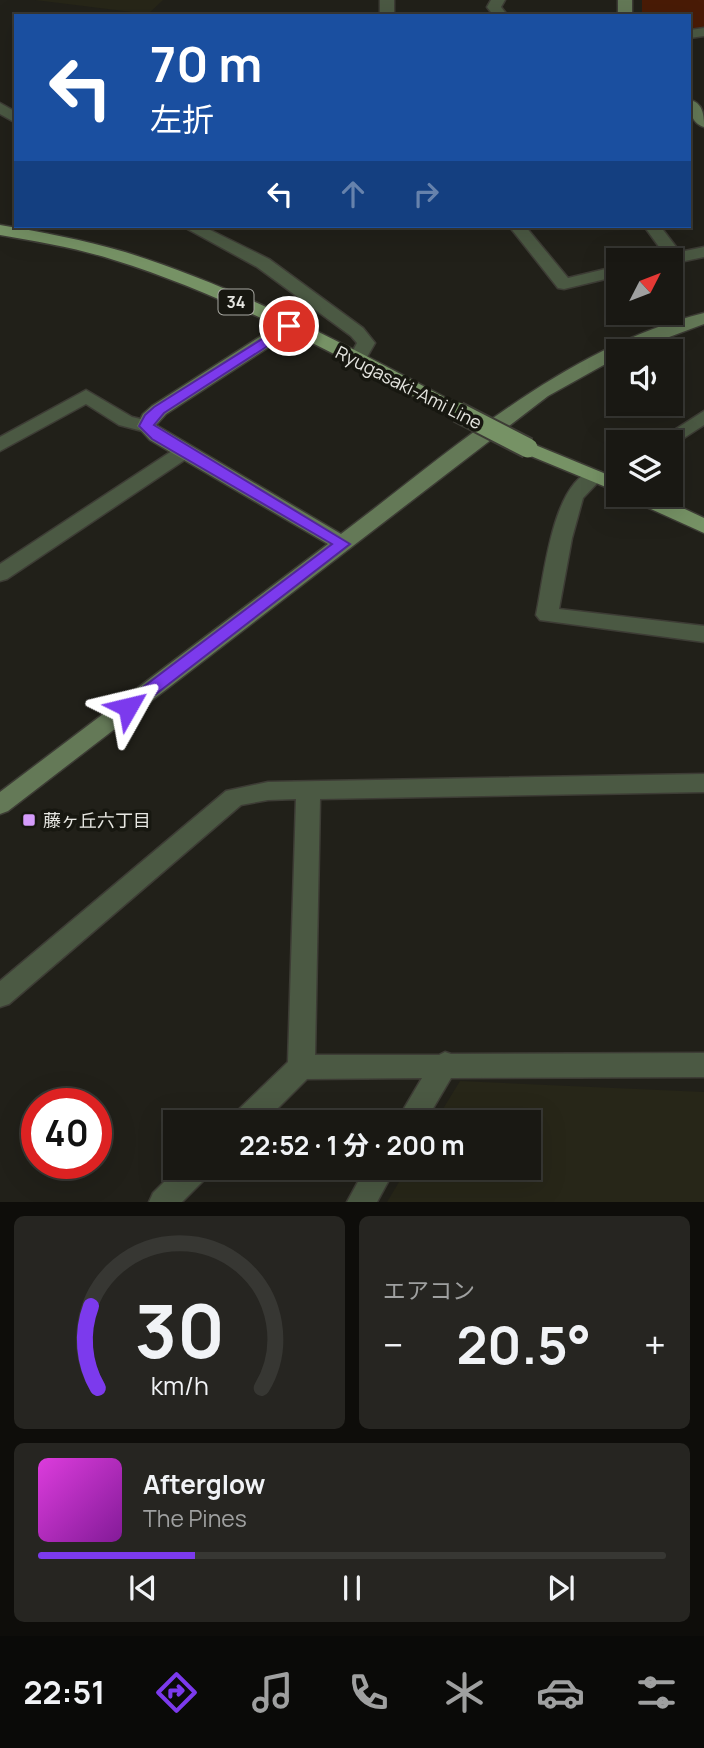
<!DOCTYPE html>
<html lang="ja">
<meta charset="utf-8">
<style>
:root{--surface:#191813;--page:#262521;--text:#f1f3f6;--muted:#9fa0a0;--line:#373733;--accent:#7c3aed}
body{margin:0;font-family:Manrope,"Noto Sans JP",sans-serif;background:var(--page);color:var(--text);height:100vh;display:flex;flex-direction:column;font-size:26px;white-space:nowrap}
*{box-sizing:border-box;margin:0}
p{font-size:23px;color:var(--muted)}
.icon{flex:none;width:38px;height:38px;fill:none;stroke:currentColor;stroke-width:2;stroke-linecap:round;stroke-linejoin:round}
.map{position:relative;height:1202px;overflow:hidden}
.side{display:flex;flex-direction:column;gap:14px;padding:14px;background:#0e0d0a;flex:1}
.side>*{flex:none}
.guide{position:absolute;left:14px;top:14px;width:677px;height:214px;border-radius:0px;box-shadow:0 7px 28px #0002,0 0 0 2px var(--line);background:#1a4fa0;color:#fff;overflow:hidden}
.needle{width:46px;rotate:48deg}
.fabs{position:absolute;left:606px;top:248px;display:grid;gap:14px}
.fabs a{display:grid;place-items:center;width:77px;height:77px;border-radius:0px;background:var(--surface);box-shadow:0 7px 28px #0002,0 0 0 2px var(--line);font-size:35px}
.speed{position:absolute;left:21px;top:1088px;display:flex;gap:14px;font-size:35px;font-weight:700;text-align:center}
.speed>*{display:grid;place-content:center;width:91px;height:91px;border-radius:50%;background:var(--surface);box-shadow:0 7px 28px #0002,0 0 0 2px var(--line);line-height:1}
.speed .limit{border:10px solid #d22;background:#fff;color:#111}
.pin{position:absolute;display:grid;place-items:center;width:60px;height:60px;color:#fff;margin:-30px;border:4px solid #fff;border-radius:50%;box-shadow:0 2px 7px #0007}
.me{position:absolute;width:77px;margin:-38px;rotate:53deg;stroke-linejoin:round;filter:drop-shadow(0 0 5px #0008)}
.turn{display:flex;align-items:center;gap:24px;height:147px;padding:0 21px;font-size:32px}
.turn .icon{width:91px;height:91px;stroke-width:2.5}
.turn b{display:block;font-size:49px;line-height:60px}
.lanes{display:flex;align-items:center;height:66px;padding:0 21px;background:#0003;justify-content:center;gap:35px;direction:ltr}
.lanes .off{opacity:.35}
.big{font-size:52px;font-weight:700;line-height:1.1}
.side .tile{flex:1;display:flex;flex-direction:column;justify-content:center;gap:10px;min-width:0;padding:0 24px;border-radius:10px;background:var(--page)}
.side .dial{align-items:center;gap:0}
.dial svg{height:182px;overflow:visible;fill:none;stroke:var(--line);stroke-width:7;stroke-linecap:round;text-anchor:middle}
.dial text{fill:var(--text);stroke:none}
.song{display:flex;align-items:center;gap:21px}
.cover{width:84px;height:84px;border-radius:10px;background:linear-gradient(135deg,hsl(300 70% 55%),hsl(290 70% 35%))}
.played{height:7px;border-radius:4px;background:linear-gradient(90deg,var(--accent) 25%,var(--line) 25%)}
.keys{display:flex;justify-content:space-around;direction:ltr}
.heat{display:flex;justify-content:space-between;align-items:center;font-size:38px;direction:ltr}
.side .tiles{flex:1;display:grid;gap:14px;grid-template-columns:1fr 1fr}
.tile:last-child{grid-column:span 2}
.trip{position:absolute;left:163px;top:1110px;width:378px;height:70px;border-radius:0px;background:var(--surface);box-shadow:0 7px 28px #0002,0 0 0 2px var(--line);font-weight:700;line-height:70px;text-align:center}
.tabs{display:flex;height:112px;justify-content:space-around;align-items:center;background:#0a0a08;color:var(--muted)}
.tabs .icon{width:49px;height:49px}
.tabs .selected{color:var(--accent)}
.tabs b{font-size:32px;color:var(--text)}
.map>svg:first-child{display:block}
.built{fill:#272618}
.green{fill:#491b06}
.lines{fill:none;stroke-linecap:round;stroke-linejoin:round}
.street-casing{stroke:#3d3c35;stroke-width:3}
.secondary-casing{stroke:#3d3c35;stroke-width:3}
.primary-casing{stroke:#3d3c35;stroke-width:3}
.street{fill:#4b5943;fill-rule:evenodd}
.secondary{fill:#647957;fill-rule:evenodd}
.primary{fill:#769265;fill-rule:evenodd}
.primary-bridge-casing{stroke:#3d3c35;stroke-width:23;stroke-linecap:butt}
.primary-bridge{stroke:#769265;stroke-width:19}
.route{fill:#7c3aed;stroke:#51269a;stroke-width:2}
.poi-dot{fill:#d59cfb;stroke:#171710;stroke-width:2.5}
.labels{text-anchor:middle;dominant-baseline:central;stroke-width:7;stroke-linejoin:round;paint-order:stroke}
.shield{fill:#171710;stroke:#a8a8a2;stroke-width:2}
.shield-label{font-size:16px;font-weight:bold;fill:#e6e6e1}
.street-label{font-size:18px;fill:#e6e6e1;stroke:#171710}
.poi-label{font-size:18px;fill:#e6e6e1;stroke:#171710;text-anchor:start}
</style>
<div class="map">
<svg width="704" height="1202" viewBox="0 0 704 1202">
<rect width="100%" height="100%" fill="#212019"/>
<g class="built">
<path d="M35,0H163L148,14Z"/>
<path d="M460,1081L704,1092V1202H387L408,1167H528V1122H435Z"/>
</g>
<path class="green" d="M642,0H704V29L690,30V16H642Z"/>
<g class="lines">
<defs>
<g id="street">
<rect x="380" y="0" width="14" height="16"/>
<path d="M491,0H505L501,7L508,16H494L487,7Z"/>
<path d="M704,28V36L690,38V30Z"/>
<path d="M0,103L16,112V123L0,114Z"/>
<path d="M182,226H202L269,259L363,328L375,343L363,364L357,365L348,360L357,343L351,336L257,267Z"/>
<path d="M509,226H525L568,278L618,266V276L564,289L558,288Z"/>
<path d="M644,226H660L680,252L704,247V257L670,264V261H655L665,255Z"/>
<path d="M86,390L132,417L153,422L155,426L146,432L119,425L86,404L0,451V437Z"/>
<path d="M704,411V425L670,447V443H654Z"/>
<path d="M185,445L192,447L195,451L192,455L7,579L0,581V564L178,447Z"/>
<path d="M594,470L601,472L604,476L583,498L572,538L559,609L704,626V642L540,620L536,615C544,578 552,481 594,470Z"/>
<path d="M704,774V792L320,799L315,1055H439L445,1052L451,1054L704,1053V1077L451,1078L425,1122H396L422,1078L307,1079L264,1122H231L235,1113L288,1062L296,799L268,800L241,805L9,1004L0,1007V981L226,791L268,782Z"/>
<path d="M179,1167H212L208,1176L182,1202H149L153,1193Z"/>
<path d="M366,1167H396L377,1202H347Z"/>
</g>
<g id="secondary">
<rect x="618" y="0" width="14" height="16"/>
<path d="M690,100C703,103 704,115 704,127C691,123 689,110 690,100Z"/>
<path d="M704,313V324L629,352H618V357L548,396L8,811L0,814V792L328,544L150,440L137,426L143,414L152,406L283,322H295L298,326L295,330L166,414L156,425L341,534C454,449 564,348 704,313Z"/>
</g>
<g id="primary">
<path d="M0,225C42,232 84,240 125,252C244,289 355,350 465,408L467,412L465,416H451C342,358 233,297 114,260C77,248 39,242 0,235Z"/>
<path d="M528,442L618,479V492L521,452L518,448L521,444Z"/>
<path d="M628,495H655L704,518V533L631,500Z"/>
</g>
</defs>
<use href="#street" class="street-casing"/>
<use href="#secondary" class="secondary-casing"/>
<use href="#primary" class="primary-casing"/>
<use href="#street" class="street"/>
<use href="#secondary" class="secondary"/>
<use href="#primary" class="primary"/>
<defs>
<path id="primary-bridge" d="M458,412L528,448"/>
</defs>
<use href="#primary-bridge" class="primary-bridge-casing"/>
<use href="#primary-bridge" class="primary-bridge"/>
</g>
<path class="route" d="M289,322L296,326L294,329L164,413L154,425L350,544L134,711H122L120,707L122,703L332,544L152,439L139,426L145,415L154,407Z"/>
<rect class="poi-dot" x="22" y="813" width="14" height="14" rx="3.5"/>
<g class="labels">
<rect class="shield" x="218.5" y="289.5" width="35" height="25" rx="5"/>
<g class="shield-label">
<text x="236" y="302">34</text>
</g>
<g class="street-label">
<text transform="translate(409 387) rotate(27)">Ryugasaki-Ami Line</text>
</g>
<g class="poi-label">
<text x="43" y="820">藤ヶ丘六丁目</text>
</g>
</g>
</svg>
<div class="fabs">
<a><svg class="needle" viewBox="-14 -14 28 28"><path d="M0-13l5 13h-10z" fill="#e53935"/><path d="M0 13l5-13h-10z" fill="#9fa0a0"/></svg></a>
<a><svg class="icon" aria-label="sound" viewBox="0 0 24 24"><path d="M4 9h4l5-4v14l-5-4H4zM17 9q2 3 0 6"/></svg></a>
<a><svg class="icon" aria-label="layers" viewBox="0 0 24 24"><path d="M12 4l9 5-9 5-9-5zM3 14l9 5 9-5"/></svg></a>
</div>
<div class="speed"><div class="limit">40</div></div>
<div class="pin" style="left:289px;top:326px;background:#d93025"><svg class="icon" aria-label="arrive" viewBox="0 0 24 24"><path d="M6 21V4h12l-3 4 3 4H6"/></svg></div>
<svg class="me" style="left:128px;top:707px" viewBox="-20 -20 40 40"><path d="M0-17L14 15 0 8-14 15z" fill="#7c3aed" stroke="#fff" stroke-width="4"/></svg>
<div class="trip">22:52 · 1 分 · 200 m</div>
<div class="guide">
<div class="turn"><svg class="icon" aria-label="left" viewBox="0 0 24 24"><path d="M17 20v-9H6M10 6l-5 5 5 5"/></svg><div><b>70 m</b>左折</div></div>
<div class="lanes"><svg class="icon" aria-label="left" viewBox="0 0 24 24"><path d="M17 20v-9H6M10 6l-5 5 5 5"/></svg><svg class="icon off" aria-label="ahead" viewBox="0 0 24 24"><path d="M12 20V5M6 11l6-6 6 6"/></svg><svg class="icon off" aria-label="right" viewBox="0 0 24 24"><path d="M7 20v-9h11M14 6l5 5-5 5"/></svg></div>
</div>
</div>
<section class="side">
<div class="tiles">
<div class="tile dial"><svg viewBox="0 0 100 80">
<path d="M14 69A42 42 0 1 1 86 69"/>
<path d="M14 69A42 42 0 0 1 11 33" stroke="#7c3aed"/>
<text x="50" y="56" font-size="32" font-weight="700">30</text>
<text x="50" y="72" font-size="11">km/h</text>
</svg></div>
<div class="tile"><p>エアコン</p>
<div class="heat"><a>−</a><b class="big">20.5°</b><a>+</a></div>
</div>
<div class="tile">
<div class="song"><i class="cover"></i><div><b>Afterglow</b><p>The Pines</p></div></div>
<div class="played"></div>
<div class="keys"><svg class="icon" aria-label="previous" viewBox="0 0 24 24"><path d="M18 5L8 12l10 7zM5 5v14"/></svg><svg class="icon" aria-label="pause" viewBox="0 0 24 24"><path d="M8 5v14M16 5v14"/></svg><svg class="icon" aria-label="next" viewBox="0 0 24 24"><path d="M6 5l10 7-10 7zM19 5v14"/></svg></div>
</div>
</div>
</section>
<nav class="tabs">
<b>22:51</b>
<svg class="icon selected" aria-label="directions" viewBox="0 0 24 24"><path d="M12 3l9 9-9 9-9-9zM9 14v-3h6M13 9l2 2-2 2"/></svg>
<svg class="icon" aria-label="music" viewBox="0 0 24 24"><path d="M9 18V5l10-2v13"/><circle cx="6" cy="18" r="3"/><circle cx="16" cy="16" r="3"/></svg>
<svg class="icon" aria-label="phone" viewBox="0 0 24 24"><path d="M5 4h4l2 5-3 2q2 4 5 5l2-3 5 2v4C11 20 4 13 5 4z"/></svg>
<svg class="icon" aria-label="climate" viewBox="0 0 24 24"><path d="M12 3v18M4 7l16 10M4 17L20 7"/></svg>
<svg class="icon" aria-label="car" viewBox="0 0 24 24"><path d="M5 17H2v-5l4-1 3-4h7l3 4 3 1v5h-3M9 17h6M6 11h13"/><circle cx="7" cy="17" r="2"/><circle cx="17" cy="17" r="2"/></svg>
<svg class="icon" aria-label="filters" viewBox="0 0 24 24"><path d="M4 7h16M4 17h16"/><circle cx="9" cy="7" r="2"/><circle cx="15" cy="17" r="2"/></svg>
</nav>
